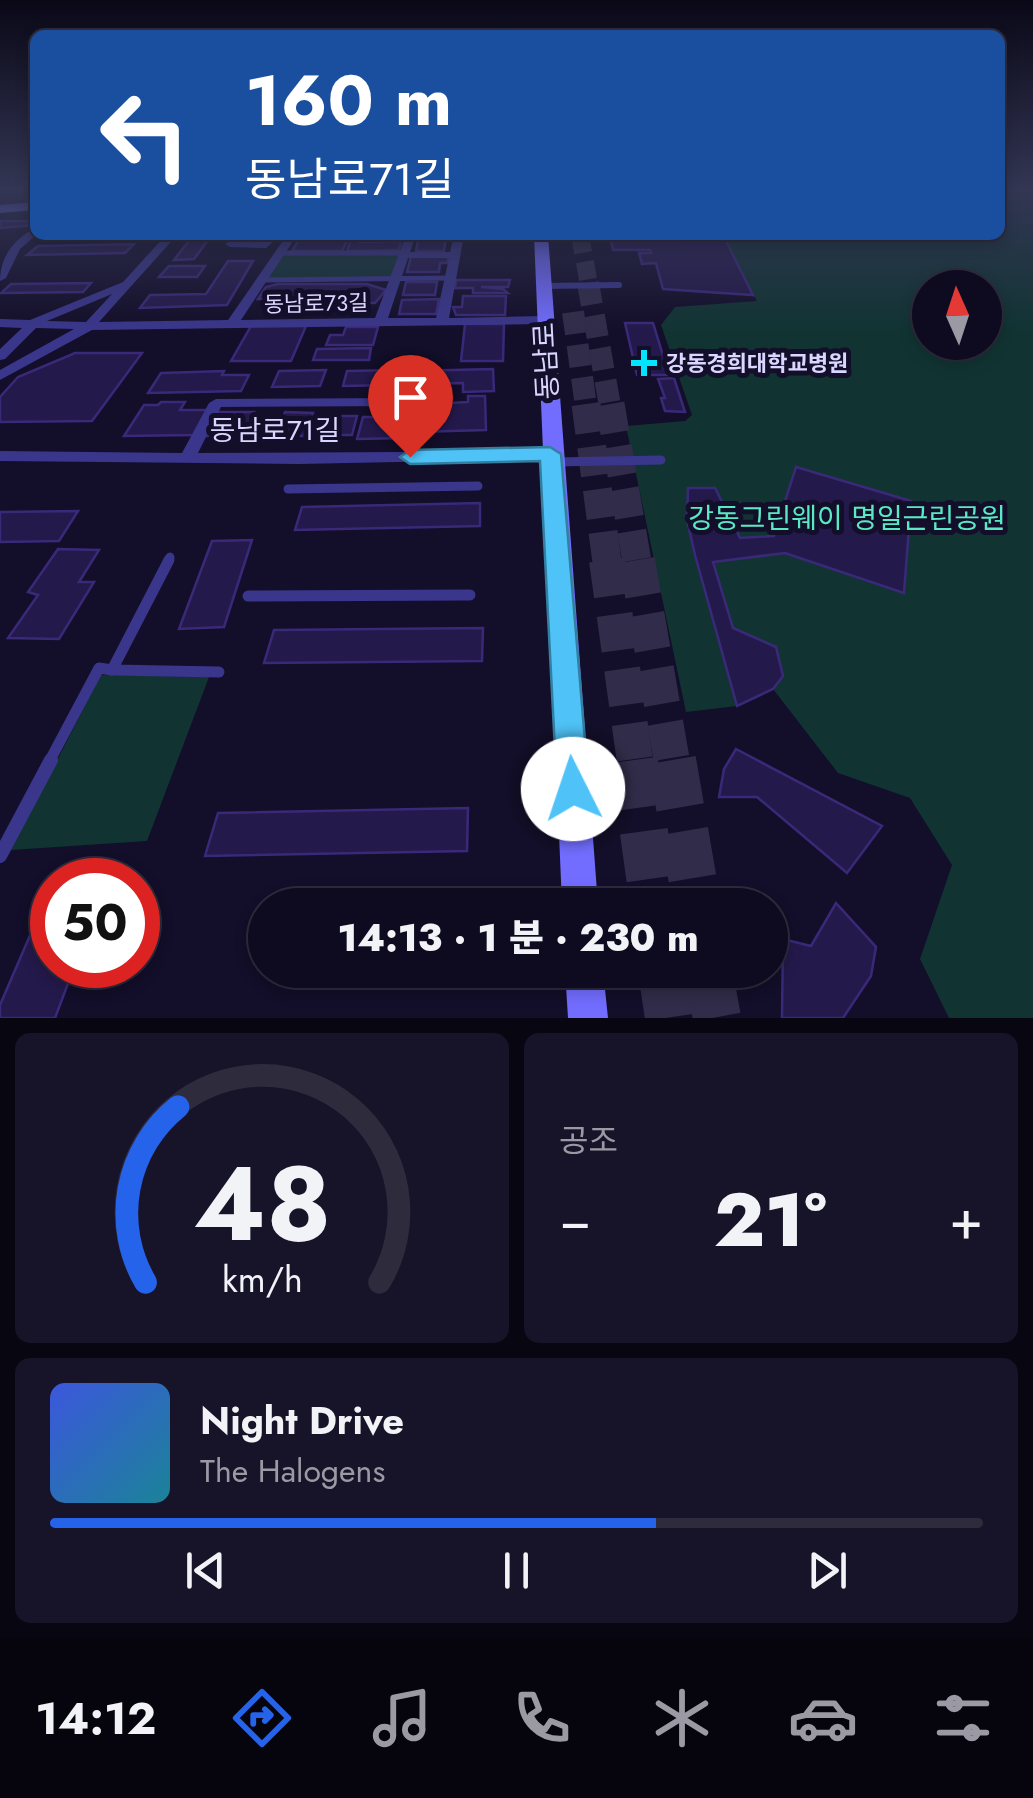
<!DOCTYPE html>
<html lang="ko">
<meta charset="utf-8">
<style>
:root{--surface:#0e0a1f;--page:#171328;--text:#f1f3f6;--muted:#9b9aa4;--line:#2e2b3d;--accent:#2563eb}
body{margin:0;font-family:Jost,"Noto Sans KR",sans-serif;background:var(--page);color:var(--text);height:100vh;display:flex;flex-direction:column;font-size:38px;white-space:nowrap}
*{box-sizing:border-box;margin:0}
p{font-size:32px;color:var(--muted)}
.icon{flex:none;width:55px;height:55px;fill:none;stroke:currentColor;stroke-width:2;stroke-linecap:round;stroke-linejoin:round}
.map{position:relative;height:1018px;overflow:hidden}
.details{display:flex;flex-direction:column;gap:15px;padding:15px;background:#080611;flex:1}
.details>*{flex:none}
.guide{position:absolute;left:30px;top:30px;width:975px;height:210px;border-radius:15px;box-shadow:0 5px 15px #0003,0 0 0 2px var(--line);background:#1a4fa0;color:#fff;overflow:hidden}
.needle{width:65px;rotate:357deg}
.buttons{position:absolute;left:912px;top:270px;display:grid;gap:20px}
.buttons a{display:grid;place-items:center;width:90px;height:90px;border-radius:50%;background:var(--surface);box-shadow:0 5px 15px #0003,0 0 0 2px var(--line);font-size:50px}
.speed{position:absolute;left:30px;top:858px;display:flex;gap:20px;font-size:50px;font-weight:700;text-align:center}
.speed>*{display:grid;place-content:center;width:130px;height:130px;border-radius:50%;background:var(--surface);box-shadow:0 5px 15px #0003,0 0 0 2px var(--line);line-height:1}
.speed .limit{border:15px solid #d22;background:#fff;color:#111}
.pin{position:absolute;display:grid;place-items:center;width:85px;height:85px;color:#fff;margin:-102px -42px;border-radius:50% 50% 50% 0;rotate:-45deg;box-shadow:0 0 10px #0007}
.pin .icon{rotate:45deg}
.me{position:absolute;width:110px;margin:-55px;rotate:356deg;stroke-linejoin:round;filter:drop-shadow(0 0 8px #0008)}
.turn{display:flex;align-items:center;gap:35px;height:210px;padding:0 50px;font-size:45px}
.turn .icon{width:130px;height:130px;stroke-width:2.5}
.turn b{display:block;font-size:70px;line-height:85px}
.big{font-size:75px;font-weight:800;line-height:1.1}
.details .card{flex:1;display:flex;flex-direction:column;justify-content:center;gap:15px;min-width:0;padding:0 35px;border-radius:15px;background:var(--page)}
.details .dial{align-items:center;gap:0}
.dial svg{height:260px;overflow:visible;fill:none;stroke:var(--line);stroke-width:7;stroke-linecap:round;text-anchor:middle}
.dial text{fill:var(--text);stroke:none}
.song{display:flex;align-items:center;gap:30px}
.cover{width:120px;height:120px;border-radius:15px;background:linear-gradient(135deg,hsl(230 70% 55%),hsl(190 70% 35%))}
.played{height:10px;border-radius:5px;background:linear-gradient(90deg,var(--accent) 65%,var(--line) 65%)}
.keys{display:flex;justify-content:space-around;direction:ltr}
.heat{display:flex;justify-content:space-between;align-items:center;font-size:55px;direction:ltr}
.details .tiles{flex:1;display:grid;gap:15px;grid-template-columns:1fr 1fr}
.card:last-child{grid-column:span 2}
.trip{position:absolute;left:248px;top:888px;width:540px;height:100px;border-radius:50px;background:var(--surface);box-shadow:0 5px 15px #0003,0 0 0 2px var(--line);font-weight:800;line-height:100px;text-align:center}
.tabs{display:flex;height:160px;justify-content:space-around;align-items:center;background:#06040c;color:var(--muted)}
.tabs .icon{width:70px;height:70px}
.tabs .on{color:var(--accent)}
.tabs b{font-size:45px;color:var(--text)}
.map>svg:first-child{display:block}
.green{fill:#113433;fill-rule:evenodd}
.building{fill:#24194b;stroke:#3a2979;stroke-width:2.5}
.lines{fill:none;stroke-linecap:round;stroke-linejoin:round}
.highway-tunnel-far4{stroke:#312c49;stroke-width:18;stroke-dasharray:18 9;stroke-linecap:butt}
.highway-tunnel-far3{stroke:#312c49;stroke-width:22;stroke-dasharray:22 11;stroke-linecap:butt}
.highway-tunnel-far2{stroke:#312c49;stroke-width:29;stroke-dasharray:29 14;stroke-linecap:butt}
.highway-tunnel-far1{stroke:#312c49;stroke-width:36;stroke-dasharray:36 19;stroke-linecap:butt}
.highway-tunnel{stroke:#312c49;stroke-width:48;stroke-dasharray:48 24;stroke-linecap:butt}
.lane-far4{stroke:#3a368b;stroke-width:5}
.lane-far3{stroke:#3a368b;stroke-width:6}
.lane-far2{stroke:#3a368b;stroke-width:9}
.lane-far1{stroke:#3a368b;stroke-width:11}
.lane{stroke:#3a368b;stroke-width:14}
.street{fill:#3a368b;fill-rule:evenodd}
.secondary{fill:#726dff;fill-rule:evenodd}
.route{fill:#4fc3f7;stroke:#337fa1;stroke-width:2.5}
.poi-dot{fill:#02e4ff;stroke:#130e29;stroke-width:4}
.labels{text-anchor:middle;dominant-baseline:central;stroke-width:10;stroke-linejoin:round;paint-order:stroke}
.far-street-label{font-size:22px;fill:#dbd6ff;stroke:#130e29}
.far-poi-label{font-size:22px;font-weight:bold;fill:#dbd6ff;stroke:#130e29;text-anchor:start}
.street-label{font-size:28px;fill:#dbd6ff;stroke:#130e29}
.park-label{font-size:28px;fill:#5ae8c5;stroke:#130e29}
</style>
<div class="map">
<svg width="1033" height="1018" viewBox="0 0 1033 1018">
<rect width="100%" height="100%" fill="#130e29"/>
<g class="green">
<path d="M1000,189H1033V1018H949L920,959L952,865L910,798L838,773L773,689L737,706L686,712L626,426L685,421L692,415L661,325L675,307L757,301L724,235H1000ZM930,288H985V342H930Z"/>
<path d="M400,254L392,277L267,278L282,255Z"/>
<path d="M101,675L209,677L147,841L11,850Z"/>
</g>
<g class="building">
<path d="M0,221H35V225L0,228Z"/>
<path d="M340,235H350L342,251H292L298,241H337Z"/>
<path d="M419,235H446L444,251H416Z"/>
<path d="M681,235H723L753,295L663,289L656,263L642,264L639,253H651L650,250H613L611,241H684Z"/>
<path d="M211,236L194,259L174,260L192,237Z"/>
<path d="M352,236L363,237L360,242L401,241L399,250L347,251Z"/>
<path d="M134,244L125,253L27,255L38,246Z"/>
<path d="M411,257H449L447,263H440L439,272H407Z"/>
<path d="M228,261H253L227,305L140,308L150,295L206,294Z"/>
<path d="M169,266H205L197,277H159Z"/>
<path d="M456,280H510L508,287H481L503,289L508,293H473V288H455Z"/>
<path d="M406,282H437L435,295H403Z"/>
<path d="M91,283L83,292L1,293L11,284Z"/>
<path d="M278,284H367L386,290L375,303H273V299H258L266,287Z"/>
<path d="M463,296H506L505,315H456L453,307H462Z"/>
<path d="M439,299L436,314H399L402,300Z"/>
<path d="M625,323H653L669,375H637Z"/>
<path d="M465,324H504L503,361H461Z"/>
<path d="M251,326H306L291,361H231Z"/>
<path d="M346,327H378L373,345H326L330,335H343Z"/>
<path d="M371,348L369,360H313L317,349Z"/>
<path d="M75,353H142L92,421L0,422V397L18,377Z"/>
<path d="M493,369L494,391L463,392V383L407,384L409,371Z"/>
<path d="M326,370L320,386L272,387L279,371Z"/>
<path d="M397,370L395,385L343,386L347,371Z"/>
<path d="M224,371L222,375H249L241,391L148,393L161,373Z"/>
<path d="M674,378L685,412L665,411L661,398H665L658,379Z"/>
<path d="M468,396H485L486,430L418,432L421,397H449V403L468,402Z"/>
<path d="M161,402H185L180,410H208L194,435L124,436L144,405H158Z"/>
<path d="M377,411H412L407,438L357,439L363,417H376Z"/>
<path d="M218,412H254L252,417H259L249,436H205Z"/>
<path d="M285,412L313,413L303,436L254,435L264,416L283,417Z"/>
<path d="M319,416H357L352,435H313Z"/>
<path d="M796,467L911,501L904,593L785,553L713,562L733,628L776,647L783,676L773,689L737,706L695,555L687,520L688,488H715L740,538L774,536Z"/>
<path d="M480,503V526L295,530L302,507Z"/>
<path d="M78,511L59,541L0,542V512Z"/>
<path d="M252,540L224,627L179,629L212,541Z"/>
<path d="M58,549L99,550L79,582H94L59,639L8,638L38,595L28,592Z"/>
<path d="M483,628L482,661L264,663L274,630Z"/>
<path d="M736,749L882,826L847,873L757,797H719L724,769Z"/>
<path d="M468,808L467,851L205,856L218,813Z"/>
<path d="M836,903L876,947L871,976L843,1018H782L783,939L811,946Z"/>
<path d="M52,915V965H75L55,1018H0V1005L38,917Z"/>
</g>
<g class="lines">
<path class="highway-tunnel-far4" d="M580,235L589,285"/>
<g class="highway-tunnel-far3">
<path d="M588,283L610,406"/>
<path d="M573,312L586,406"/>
</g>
<g class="highway-tunnel-far2">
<path d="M586,404L607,562"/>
<path d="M610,404L637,562"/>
</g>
<g class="highway-tunnel-far1">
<path d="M607,560L635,762"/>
<path d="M637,560L672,762"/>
</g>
<g class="highway-tunnel">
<path d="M634,760L654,905"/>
<path d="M672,760L697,905"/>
<path d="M662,970L669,1018"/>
<path d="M708,970L717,1018"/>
</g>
<g class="lane-far4">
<path d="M280,253H404"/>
<path d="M262,280L450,278"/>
<path d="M610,285H619"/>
</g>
<path class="lane-far3" d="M542,286L619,285"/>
<g class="lane-far2">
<path d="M555,462L661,460"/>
<path d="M288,489L478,486"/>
<path d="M167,562L170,557"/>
</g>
<g class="lane-far1">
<path d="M169,560L112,670L219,672"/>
<path d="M248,596L470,595"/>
<path d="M49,762L99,668L112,670"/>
</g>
<path class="lane" d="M0,856L51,760"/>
<g class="street">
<path d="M35,228L36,235L20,249L6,278L0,281C0,257 14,239 35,228Z"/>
<path d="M166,235H177L99,322L228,320L287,235H297L241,320L375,318L406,235H416L410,252H450L454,235H464L449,318L543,316L549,320L543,324L92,330L0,380V370L74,329L36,328L5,359L0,360V349L22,328L0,327V319L30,320L123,282ZM408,258H449L436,318H388ZM112,294L86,322L47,321Z"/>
<path d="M270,235H281L266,248L230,247L225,244L230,241L263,242Z"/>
<path d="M407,398L412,399L423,411L420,451L551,449L559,454L551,459L299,464L0,461V451L182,453L209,403L216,399ZM403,406L408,412L404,452L198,453L221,407Z"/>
</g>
<g class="secondary">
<path d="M35,202V210L0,213V205Z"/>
<path d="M534,235H548L598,905H562Z"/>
<path d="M565,970H603L608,1018H568Z"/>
</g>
</g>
<linearGradient id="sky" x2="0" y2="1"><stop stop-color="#0a0817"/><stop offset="0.57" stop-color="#333654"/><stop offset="1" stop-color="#333654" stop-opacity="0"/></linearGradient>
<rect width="1033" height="332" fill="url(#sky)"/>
<path class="route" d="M550,447L561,454L589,789L584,800L573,805L562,800L557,789L540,461L410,464L400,457L410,450Z"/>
<path class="poi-dot" d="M639 348h10v10h10v10h-10v10h-10v-10h-10v-10h10z"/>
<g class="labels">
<g class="far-street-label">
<text transform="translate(316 303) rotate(-1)">동남로73길</text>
</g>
<g class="far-poi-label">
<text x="666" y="363">강동경희대학교병원</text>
</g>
<g class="street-label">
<text transform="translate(546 361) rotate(-93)">동남로</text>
<text x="275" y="430">동남로71길</text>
</g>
<g class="park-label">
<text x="847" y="518">강동그린웨이 명일근린공원</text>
</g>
</g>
</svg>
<div class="buttons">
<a><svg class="needle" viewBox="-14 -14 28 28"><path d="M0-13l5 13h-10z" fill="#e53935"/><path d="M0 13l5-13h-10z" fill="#9b9aa4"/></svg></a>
</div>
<div class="speed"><div class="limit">50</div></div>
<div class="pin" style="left:410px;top:457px;background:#d93025"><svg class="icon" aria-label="arrive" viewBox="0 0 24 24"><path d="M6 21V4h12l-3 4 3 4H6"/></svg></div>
<svg class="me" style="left:573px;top:789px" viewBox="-20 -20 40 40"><circle r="19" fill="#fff"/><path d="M0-13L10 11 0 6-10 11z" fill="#4fc3f7"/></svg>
<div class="trip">14:13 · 1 분 · 230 m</div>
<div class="guide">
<div class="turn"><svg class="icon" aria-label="left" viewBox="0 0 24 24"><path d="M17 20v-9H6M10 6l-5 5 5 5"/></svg><div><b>160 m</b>동남로71길</div></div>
</div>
</div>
<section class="details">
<div class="tiles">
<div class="card dial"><svg viewBox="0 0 100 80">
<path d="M14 69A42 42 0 1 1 86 69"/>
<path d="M14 69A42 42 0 0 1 24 15" stroke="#2563eb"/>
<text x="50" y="56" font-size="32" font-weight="700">48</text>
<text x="50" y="72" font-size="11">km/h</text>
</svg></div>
<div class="card"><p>공조</p>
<div class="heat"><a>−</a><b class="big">21°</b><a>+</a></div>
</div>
<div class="card">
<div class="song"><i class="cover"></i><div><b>Night Drive</b><p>The Halogens</p></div></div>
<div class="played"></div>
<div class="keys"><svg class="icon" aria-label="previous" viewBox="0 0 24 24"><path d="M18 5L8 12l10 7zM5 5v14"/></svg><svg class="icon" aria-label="pause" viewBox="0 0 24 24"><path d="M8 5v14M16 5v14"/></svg><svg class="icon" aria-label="next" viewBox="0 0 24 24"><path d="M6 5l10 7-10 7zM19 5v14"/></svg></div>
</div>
</div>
</section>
<nav class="tabs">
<b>14:12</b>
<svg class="icon on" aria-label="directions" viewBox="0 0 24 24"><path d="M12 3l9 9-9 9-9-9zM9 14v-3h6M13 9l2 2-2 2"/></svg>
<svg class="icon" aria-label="music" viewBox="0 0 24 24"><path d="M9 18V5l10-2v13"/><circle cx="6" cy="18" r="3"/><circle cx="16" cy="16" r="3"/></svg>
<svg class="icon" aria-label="phone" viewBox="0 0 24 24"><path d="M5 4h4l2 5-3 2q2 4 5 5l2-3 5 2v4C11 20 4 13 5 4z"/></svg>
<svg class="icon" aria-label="climate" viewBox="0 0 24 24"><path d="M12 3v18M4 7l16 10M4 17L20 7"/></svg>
<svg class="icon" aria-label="car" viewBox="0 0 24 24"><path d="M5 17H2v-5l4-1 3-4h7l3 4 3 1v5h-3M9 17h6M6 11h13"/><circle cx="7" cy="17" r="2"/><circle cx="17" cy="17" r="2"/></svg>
<svg class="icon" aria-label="filters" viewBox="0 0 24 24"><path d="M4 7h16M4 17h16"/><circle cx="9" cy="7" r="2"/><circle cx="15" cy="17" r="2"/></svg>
</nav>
